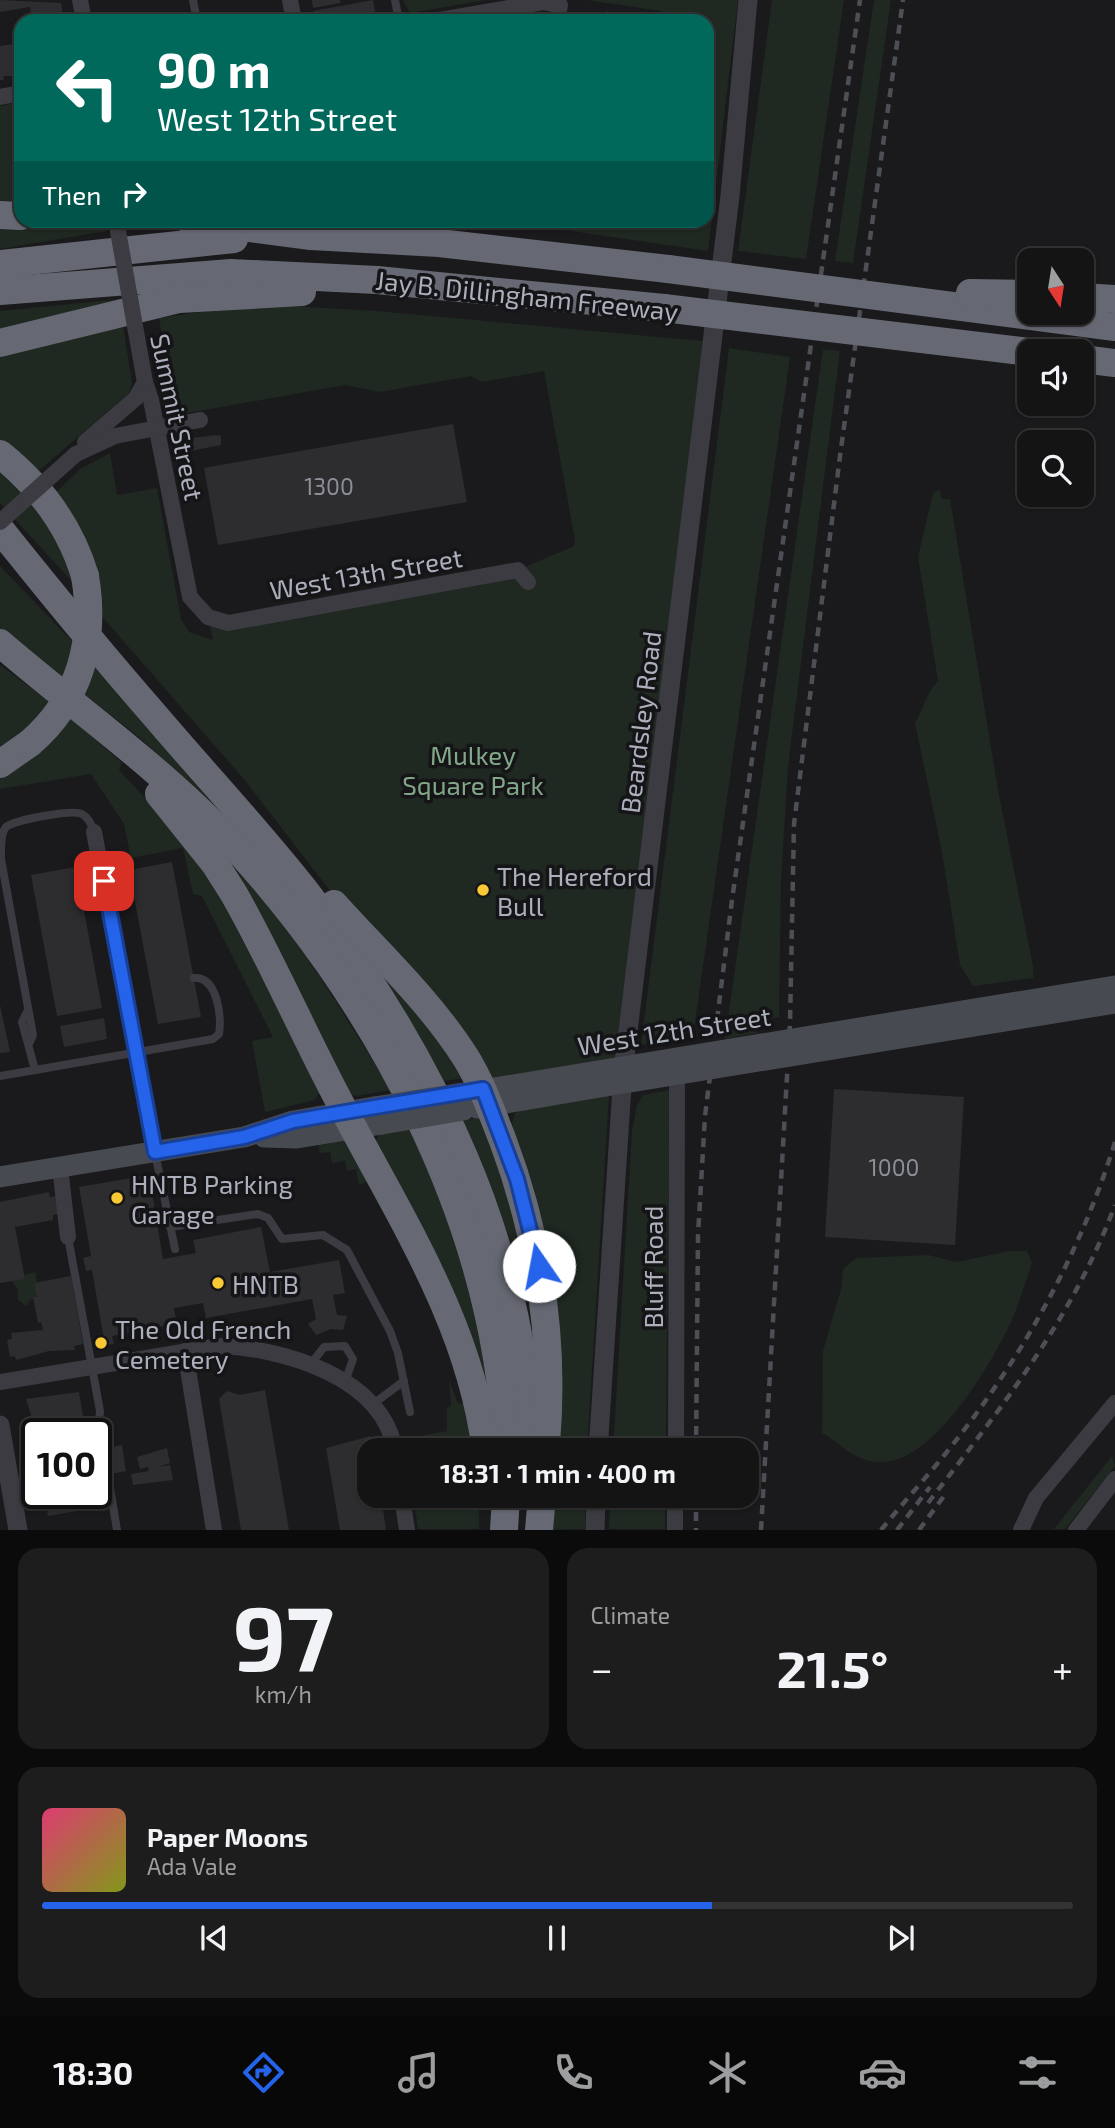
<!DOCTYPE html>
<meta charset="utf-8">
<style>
:root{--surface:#141415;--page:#1d1d1e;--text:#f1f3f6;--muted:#9d9ea0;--line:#333334;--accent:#2563eb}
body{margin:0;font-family:"Exo 2",sans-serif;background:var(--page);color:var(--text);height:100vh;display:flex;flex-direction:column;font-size:26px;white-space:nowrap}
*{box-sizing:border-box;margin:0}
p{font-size:23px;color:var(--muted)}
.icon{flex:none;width:38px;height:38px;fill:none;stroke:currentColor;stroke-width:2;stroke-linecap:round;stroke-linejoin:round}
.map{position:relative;height:1530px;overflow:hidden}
.panel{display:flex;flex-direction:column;gap:18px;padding:18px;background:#0b0b0c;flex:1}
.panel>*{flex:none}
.guide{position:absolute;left:14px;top:14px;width:700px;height:214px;border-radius:21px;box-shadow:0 2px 5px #0004,0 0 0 2px var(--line);background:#00695c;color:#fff;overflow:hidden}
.needle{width:46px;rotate:168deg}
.tools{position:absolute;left:1017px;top:248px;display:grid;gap:14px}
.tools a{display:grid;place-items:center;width:77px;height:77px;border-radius:14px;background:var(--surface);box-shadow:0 2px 5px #0004,0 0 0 2px var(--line);font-size:35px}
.speed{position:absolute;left:21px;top:1418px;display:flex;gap:14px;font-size:35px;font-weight:700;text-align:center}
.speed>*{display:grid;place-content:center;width:91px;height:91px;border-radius:50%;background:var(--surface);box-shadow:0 2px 5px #0004,0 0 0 2px var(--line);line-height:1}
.speed .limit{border:4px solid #111;border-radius:10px;background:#fff;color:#111}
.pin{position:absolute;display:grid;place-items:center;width:60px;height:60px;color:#fff;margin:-30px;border-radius:14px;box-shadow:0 4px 10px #0006}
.me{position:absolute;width:77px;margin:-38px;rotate:348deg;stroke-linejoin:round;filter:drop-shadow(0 0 5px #0008)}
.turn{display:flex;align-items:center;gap:24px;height:147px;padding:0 28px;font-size:32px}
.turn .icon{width:91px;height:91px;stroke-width:2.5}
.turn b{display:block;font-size:49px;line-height:60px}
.then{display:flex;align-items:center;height:66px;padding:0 28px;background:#0003;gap:14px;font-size:26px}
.big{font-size:52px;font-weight:700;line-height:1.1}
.panel .card{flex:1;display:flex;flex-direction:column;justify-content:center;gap:10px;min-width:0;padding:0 24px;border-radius:21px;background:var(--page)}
.panel .dial{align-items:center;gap:0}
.dial b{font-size:91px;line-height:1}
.song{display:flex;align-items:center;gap:21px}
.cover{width:84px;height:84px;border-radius:10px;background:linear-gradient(135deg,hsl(340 70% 55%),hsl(70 70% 35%))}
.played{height:7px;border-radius:4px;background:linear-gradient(90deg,var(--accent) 65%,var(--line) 65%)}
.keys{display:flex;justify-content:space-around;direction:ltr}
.heat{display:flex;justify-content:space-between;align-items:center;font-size:38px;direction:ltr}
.panel .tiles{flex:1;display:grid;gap:18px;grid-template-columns:1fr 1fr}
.card:last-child{grid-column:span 2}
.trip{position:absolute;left:357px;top:1438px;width:402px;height:70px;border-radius:21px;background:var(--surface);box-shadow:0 2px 5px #0004,0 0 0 2px var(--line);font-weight:700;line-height:70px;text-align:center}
.dock{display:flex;height:112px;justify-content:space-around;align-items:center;background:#080808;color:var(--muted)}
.dock .icon{width:49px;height:49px}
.dock .active{color:var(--accent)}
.dock b{font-size:32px;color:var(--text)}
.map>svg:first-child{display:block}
.green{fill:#1f2821}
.building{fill:#2d2d30}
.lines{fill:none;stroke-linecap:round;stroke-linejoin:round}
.service{stroke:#3b3b41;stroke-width:8}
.minor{stroke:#3b3b41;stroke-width:16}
.tertiary{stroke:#3b3b41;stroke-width:19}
.secondary{stroke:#484a51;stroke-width:21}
.motorway{stroke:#666973;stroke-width:28}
.rail{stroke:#4e4f56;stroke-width:4.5;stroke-dasharray:9 7;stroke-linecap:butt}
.minor-bridge{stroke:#3b3b41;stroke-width:16}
.secondary-bridge{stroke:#484a51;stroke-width:21}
.motorway-bridge{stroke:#666973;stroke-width:28}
.route-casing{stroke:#184099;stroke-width:18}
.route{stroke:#2563eb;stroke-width:12}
.poi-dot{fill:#f9c835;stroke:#151517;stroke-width:2.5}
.labels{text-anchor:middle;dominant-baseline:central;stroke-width:7;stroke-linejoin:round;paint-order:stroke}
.number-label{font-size:23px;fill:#8c8e98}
.street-label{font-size:26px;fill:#acafbc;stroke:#151517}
.park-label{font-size:26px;fill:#82a788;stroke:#151517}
.poi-label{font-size:26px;fill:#acafbc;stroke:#151517;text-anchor:start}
</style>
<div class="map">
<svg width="1115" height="1530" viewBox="0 0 1115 1530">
<rect width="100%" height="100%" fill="#1a1a1c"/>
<g class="green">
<path d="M403,0H486L410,13Z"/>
<path d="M587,0H738L708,251L503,221L707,220V21H659L661,11Z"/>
<path d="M772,0H844L806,259L738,251Z"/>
<path d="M874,0H891L853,263L835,261Z"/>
<path d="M21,102V202L0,201V106Z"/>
<path d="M0,223L106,225L107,231L0,249Z"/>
<path d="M121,299L122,304L0,335V311Z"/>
<path d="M289,306L377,311L712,342L629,1066L483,1089L243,778L98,612L53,495L80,469L110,453L117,495L157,488L181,619L189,632L213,640L208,617L228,623L518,570L574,546L575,540L544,371L482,382L471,376L380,392L345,385L182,414L181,410H174L159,318L220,309Z"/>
<path d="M123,325L132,383L130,392L35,474L0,444V357Z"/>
<path d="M729,348L790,357L693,1036L641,1045Z"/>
<path d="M823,349L840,351L788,767L781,880L779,1017L760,1020L757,1033L725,1039Z"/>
<path d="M0,462L42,502L78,588L0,503Z"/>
<path d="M940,490L942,499H950L998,790L1033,966V978L973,986L960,965L942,852L915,723C924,708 926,693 938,681L918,557L933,493Z"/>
<path d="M0,566L93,663L229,822L139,737L0,629Z"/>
<path d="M0,665L54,705L0,758Z"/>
<path d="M67,715L122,763L119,770L171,826L208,874L323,1094H318L315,1100L265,1112L252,1041L273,1037L202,896L193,894L183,848L131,858L124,824L91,774L0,789V772Z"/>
<path d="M215,849C288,918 338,1005 391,1090L356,1096L346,1094Z"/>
<path d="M337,918L410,996L465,1078L444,1081L405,1014Z"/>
<path d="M669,1090L666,1451H613L632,1131L637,1105L643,1095Z"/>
<path d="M609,1096L587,1451H550L512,1122L515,1113L521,1110Z"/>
<path d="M481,1116L527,1248L541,1393C537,1372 535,1350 532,1330C525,1265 489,1181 461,1122Z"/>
<path d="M409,1127L440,1197L480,1319L497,1436L376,1141L379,1134Z"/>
<path d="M345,1140L370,1181L359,1185L356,1169L347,1171L345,1161L332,1163L330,1152L320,1153L318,1142Z"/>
<path d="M1009,1251H1027L1032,1263C1025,1283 1019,1304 1010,1324C990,1366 932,1466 878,1462C851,1460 844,1445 822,1433L823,1351L841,1289L843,1269L856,1258L928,1255L957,1262Z"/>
<path d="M36,1272L37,1297L29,1301L27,1306L18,1300V1290L12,1281L24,1279V1275Z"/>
<path d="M449,1379L458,1404L465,1402L474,1451H405L403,1439L447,1431V1408L451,1406Z"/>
<path d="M1112,1456L1115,1466L1065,1529H1054Z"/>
<path d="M413,1496H479V1529H418Z"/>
<path d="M547,1496H585V1529L545,1530Z"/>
<path d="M610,1496H665V1529H609Z"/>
</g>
<g class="building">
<path d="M0,0L61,3L64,21H49V18L32,21L30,7L0,12Z"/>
<path d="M312,0H340L341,3L313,8Z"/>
<path d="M373,0L376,18L315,21L313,11Z"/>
<path d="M606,11L623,15L622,21H604Z"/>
<path d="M21,43V76H3L4,80H0V46Z"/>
<path d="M453,424L467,502L218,545L204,468Z"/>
<path d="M216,435L221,436V445L190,451L189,441L193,438Z"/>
<path d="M172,862L201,1017L158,1024L129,870Z"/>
<path d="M76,867L102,1008L57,1016L31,875Z"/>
<path d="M0,1005L10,1052L0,1053Z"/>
<path d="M104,1018L107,1039L64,1047L60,1026Z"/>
<path d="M834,1089L964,1097L955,1245L825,1237Z"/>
<path d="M149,1175L163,1259L196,1253L193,1240L261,1227L270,1272L339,1260L345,1293L333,1295L337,1315L347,1316L343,1330L331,1329L316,1335L308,1324L316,1319L312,1299L206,1318L203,1303L174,1308L177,1324L112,1336L114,1344L105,1345L92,1270L86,1271L83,1258L91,1256L79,1187Z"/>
<path d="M49,1192L50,1197L56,1196L59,1214L53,1215V1220L15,1227L25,1279L0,1283V1202Z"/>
<path d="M71,1276L83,1344L74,1346L75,1350L49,1351L16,1360L15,1356L10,1357L7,1340L12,1339L11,1333L43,1330L41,1322L38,1323L33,1297H37L34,1283Z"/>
<path d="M265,1390L289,1530H241L219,1399L227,1391L240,1395Z"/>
<path d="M79,1392L83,1416L54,1421L55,1425L68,1423L69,1431L76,1429V1433H44L50,1431L49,1422L34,1424L26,1399Z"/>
<path d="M37,1433V1452L30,1453L27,1435Z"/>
<path d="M371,1436L374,1451H369V1496H381L386,1530H340L326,1448Z"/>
<path d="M122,1445L126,1471L111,1474L107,1448Z"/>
<path d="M167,1448L170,1463L158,1467L170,1465L173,1480L133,1485L131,1474L149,1471L148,1467L140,1469L137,1457Z"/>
<path d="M106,1490L109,1506L97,1508L95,1493Z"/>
<path d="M85,1493L87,1506L82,1507L83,1510L48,1516L45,1499Z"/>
</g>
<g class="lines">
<g class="service">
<path d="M193,0L197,21"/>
<path d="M395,0L399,21"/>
<path d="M28,1010L22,1022L35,1070L213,1039L219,1034C222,1016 217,976 194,978"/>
<path d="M30,1042L33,1035L1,859C1,849 0,834 6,827C15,820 72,809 82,814C89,818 91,824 94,832"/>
<path d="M0,1076L35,1070"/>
<path d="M155,1153L175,1249"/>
<path d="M170,1227L258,1214L268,1218L282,1239L323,1235L347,1250L390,1331L398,1353L410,1412"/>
<path d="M68,1237L100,1411L99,1422L117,1530"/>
<path d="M310,1365L324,1347L345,1346L353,1359L345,1382"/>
<path d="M373,1404L404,1381"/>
</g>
<g class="minor">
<path d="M80,0L84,21"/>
<path d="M290,0L294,21"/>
<path d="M434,21L543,2L560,5L557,21"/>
<path d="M0,97L21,93"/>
<path d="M145,382L151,400L190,597L208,617L228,623L518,570L528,582"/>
<path d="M85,442L136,398L145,382"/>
<path d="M76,454L115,436L200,420"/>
<path d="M94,832L155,1152"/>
<path d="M60,1167L68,1237"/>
<path d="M185,1351L214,1530"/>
<path d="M0,1382L219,1346C282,1348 384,1377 395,1451"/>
<path d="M676,1451L677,1084"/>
<path d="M402,1496L407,1530"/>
<path d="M675,1530V1496"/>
<path d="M1021,1530L1036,1498L1115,1403"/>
<path d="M1076,1530L1115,1479"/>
</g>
<g class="tertiary">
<path d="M0,1425L18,1530"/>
<path d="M598,1451L623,1072L730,196L748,0"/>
<path d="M595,1530L596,1496"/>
</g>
<g class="secondary">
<path d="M457,1094L519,1084"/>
<path d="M477,1108L606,1086"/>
<path d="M264,1137L297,1138L382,1124"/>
<path d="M0,1177L244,1137L293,1121L374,1107"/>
</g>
<g class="motorway">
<path d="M0,215L21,216"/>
<path d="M189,220L311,236L439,243L668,269"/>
<path d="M0,264L234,239"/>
<path d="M0,291L231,273L377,280L664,308"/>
<path d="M1082,297L1115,299"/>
<path d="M0,343L179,299L302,292"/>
<path d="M1082,359L1115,363"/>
<path d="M0,454C41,487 70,526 85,576"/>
<path d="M0,529C51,593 103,656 157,718C208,778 262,835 310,897C432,1057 526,1247 530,1451"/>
<path d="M0,643C72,705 151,761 218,829C374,991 499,1223 506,1451"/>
<path d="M0,764L30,743"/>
<path d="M159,794L215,864L234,894C272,961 302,1031 338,1099C397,1213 470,1321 486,1451"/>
<path d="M334,904C379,954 430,1001 466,1058C482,1084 492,1113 503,1141C540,1240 555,1339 546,1444"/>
<path d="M504,1530L506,1496"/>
<path d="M539,1530L542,1496"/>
</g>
<g class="rail">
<path d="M696,1451L698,1235L705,1116L732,900L860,0"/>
<path d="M696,1496V1530"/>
<path d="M928,1503C1001,1408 1073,1318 1115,1205"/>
<path d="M761,1530L790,1024L794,824L840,456L903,0"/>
<path d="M881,1530C902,1504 925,1479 946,1453C1021,1360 1080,1255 1115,1142"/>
<path d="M897,1530L930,1487"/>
<path d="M919,1530L944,1496"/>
</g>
<g class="minor-bridge">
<path d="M116,220L145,382"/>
<path d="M0,522L76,454"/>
</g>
<g class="secondary-bridge">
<path d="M519,1084L1115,986"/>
<path d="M606,1086L1115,1003"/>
<path d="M374,1107L457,1094"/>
<path d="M382,1124L464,1110"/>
</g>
<g class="motorway-bridge">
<path d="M668,269L1115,327"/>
<path d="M970,293L1029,294"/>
<path d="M664,308L1029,352"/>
<path d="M30,743C80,700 96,641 85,576"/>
</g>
</g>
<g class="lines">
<defs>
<path id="route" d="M104,881L155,1152L244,1137L293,1121L345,1112L483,1089L517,1179L539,1266"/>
</defs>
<use href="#route" class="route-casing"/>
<use href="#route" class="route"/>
</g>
<g class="poi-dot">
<circle cx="483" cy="890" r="7"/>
<circle cx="117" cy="1198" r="7"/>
<circle cx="218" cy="1283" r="7"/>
<circle cx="101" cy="1343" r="7"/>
</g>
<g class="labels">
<g class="number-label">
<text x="329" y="486">1300</text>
<text x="894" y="1167">1000</text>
</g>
<g class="street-label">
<text transform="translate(527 295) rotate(6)">Jay B. Dillingham Freeway</text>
<text transform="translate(178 417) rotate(78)">Summit Street</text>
<text transform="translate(366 573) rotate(-10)">West 13th Street</text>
<text transform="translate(640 722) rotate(-83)">Beardsley Road</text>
<text transform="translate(674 1030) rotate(-9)">West 12th Street</text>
<text transform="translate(652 1267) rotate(-90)">Bluff Road</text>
</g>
<g class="park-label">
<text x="473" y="754">Mulkey<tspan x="473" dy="30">Square Park</tspan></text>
</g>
<g class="poi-label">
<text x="497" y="875">The Hereford<tspan x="497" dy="30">Bull</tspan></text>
<text x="131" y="1183">HNTB Parking<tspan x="131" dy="30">Garage</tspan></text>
<text x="232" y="1283">HNTB</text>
<text x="115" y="1328">The Old French<tspan x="115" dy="30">Cemetery</tspan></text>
</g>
</g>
</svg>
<div class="tools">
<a><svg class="needle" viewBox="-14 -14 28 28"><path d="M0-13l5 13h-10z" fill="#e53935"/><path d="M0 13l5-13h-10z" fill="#9d9ea0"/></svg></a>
<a><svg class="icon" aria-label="sound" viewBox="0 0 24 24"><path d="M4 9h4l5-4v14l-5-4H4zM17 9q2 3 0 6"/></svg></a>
<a><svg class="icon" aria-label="search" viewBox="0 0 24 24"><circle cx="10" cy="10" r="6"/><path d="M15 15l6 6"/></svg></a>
</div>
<div class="speed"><div class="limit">100</div></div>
<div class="pin" style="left:104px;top:881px;background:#d93025"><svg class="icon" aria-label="arrive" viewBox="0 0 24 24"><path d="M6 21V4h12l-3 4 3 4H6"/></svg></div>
<svg class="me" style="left:539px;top:1266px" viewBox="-20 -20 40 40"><circle r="19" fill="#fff"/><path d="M0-13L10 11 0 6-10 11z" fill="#2563eb"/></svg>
<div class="trip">18:31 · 1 min · 400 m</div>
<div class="guide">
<div class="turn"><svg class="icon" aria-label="left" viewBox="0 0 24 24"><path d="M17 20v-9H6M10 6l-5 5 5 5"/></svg><div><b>90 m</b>West 12th Street</div></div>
<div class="then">Then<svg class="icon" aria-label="right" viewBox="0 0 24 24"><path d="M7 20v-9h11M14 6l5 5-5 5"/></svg></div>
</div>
</div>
<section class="panel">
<div class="tiles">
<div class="card dial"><b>97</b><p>km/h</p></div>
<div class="card"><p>Climate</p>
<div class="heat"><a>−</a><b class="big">21.5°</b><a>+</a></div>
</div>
<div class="card">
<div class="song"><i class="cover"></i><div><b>Paper Moons</b><p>Ada Vale</p></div></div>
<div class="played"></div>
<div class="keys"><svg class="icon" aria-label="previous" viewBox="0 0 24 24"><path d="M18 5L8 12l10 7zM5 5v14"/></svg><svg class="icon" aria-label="pause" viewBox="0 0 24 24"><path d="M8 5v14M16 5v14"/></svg><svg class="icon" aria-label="next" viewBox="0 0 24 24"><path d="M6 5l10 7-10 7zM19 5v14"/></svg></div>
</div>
</div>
</section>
<nav class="dock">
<b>18:30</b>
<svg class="icon active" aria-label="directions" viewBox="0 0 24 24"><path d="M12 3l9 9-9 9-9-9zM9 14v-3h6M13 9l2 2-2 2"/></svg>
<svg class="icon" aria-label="music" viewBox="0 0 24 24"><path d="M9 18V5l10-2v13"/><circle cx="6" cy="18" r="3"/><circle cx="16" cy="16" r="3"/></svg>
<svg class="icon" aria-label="phone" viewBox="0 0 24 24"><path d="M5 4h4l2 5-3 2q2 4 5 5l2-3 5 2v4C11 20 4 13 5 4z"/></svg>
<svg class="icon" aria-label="climate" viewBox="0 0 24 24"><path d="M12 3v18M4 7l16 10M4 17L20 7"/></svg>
<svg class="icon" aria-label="car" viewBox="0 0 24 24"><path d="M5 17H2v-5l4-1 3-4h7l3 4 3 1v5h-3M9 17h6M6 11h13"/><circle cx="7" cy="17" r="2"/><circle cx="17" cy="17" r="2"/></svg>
<svg class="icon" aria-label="filters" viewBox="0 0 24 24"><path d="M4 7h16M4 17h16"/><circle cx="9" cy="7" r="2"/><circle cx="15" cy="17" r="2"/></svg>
</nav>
